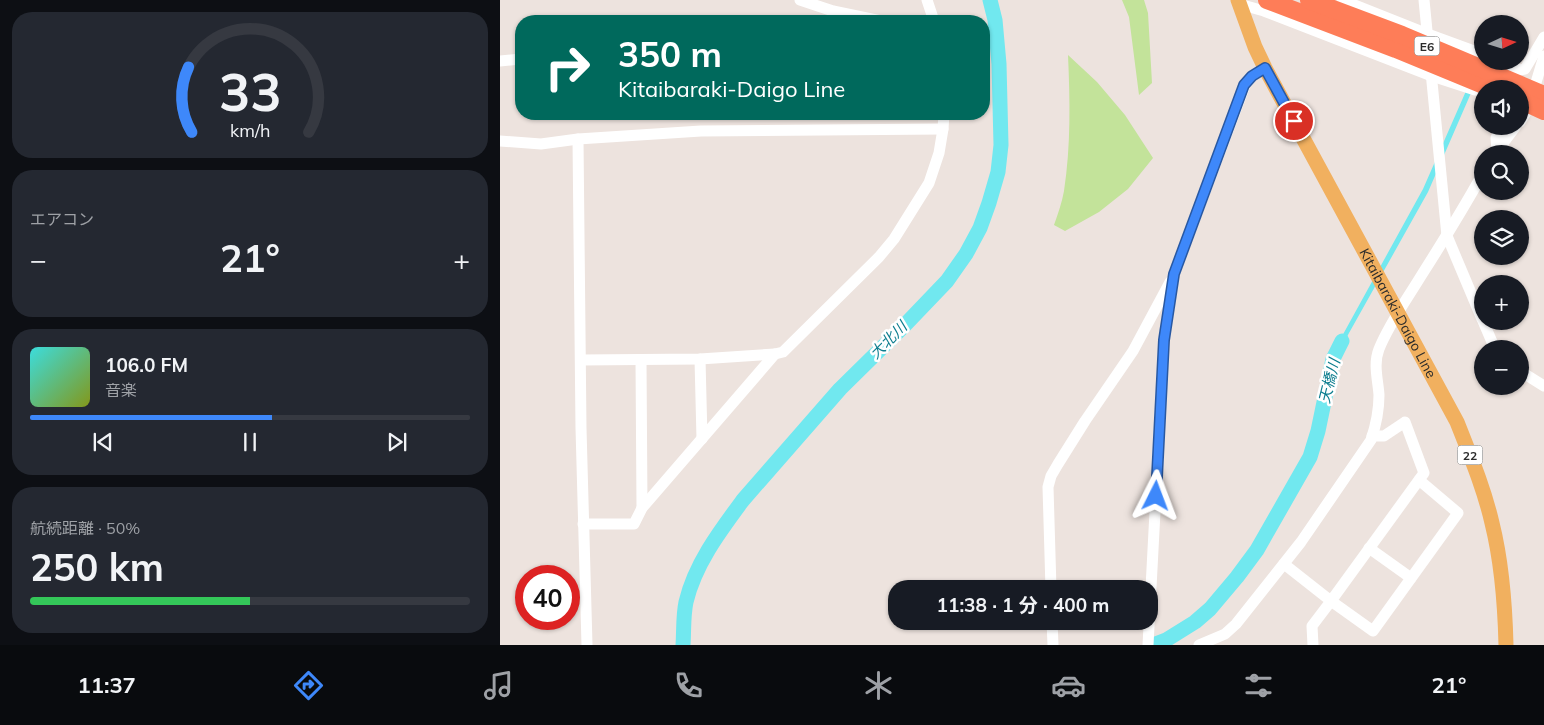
<!DOCTYPE html>
<html lang="ja">
<meta charset="utf-8">
<style>
:root{--surface:#171b24;--page:#242831;--text:#f1f3f6;--muted:#9ea1a6;--line:#363941;--accent:#3e88fa}
body{margin:0;font-family:Mulish,"Noto Sans JP",sans-serif;background:var(--page);color:var(--text);height:100vh;display:flex;flex-direction:column;font-size:19px;white-space:nowrap}
*{box-sizing:border-box;margin:0}
p{font-size:16px;color:var(--muted)}
.icon{flex:none;width:28px;height:28px;fill:none;stroke:currentColor;stroke-width:2;stroke-linecap:round;stroke-linejoin:round}
.map{position:relative;flex:1;overflow:hidden}
.sheet{display:flex;flex-direction:column;gap:12px;padding:12px;background:#0d0f14;width:500px}
.sheet>*{flex:none}
.top-card{position:absolute;left:15px;top:15px;width:475px;height:105px;border-radius:20px;box-shadow:0 1px 4px #0004;background:#00695c;color:#fff;overflow:hidden}
.needle{width:32px;rotate:86deg}
.tools{position:absolute;left:974px;top:15px;display:grid;gap:10px}
.tools a{display:grid;place-items:center;width:55px;height:55px;border-radius:50%;background:var(--surface);box-shadow:0 1px 4px #0004;font-size:25px}
.speed{position:absolute;left:15px;top:565px;display:flex;gap:10px;font-size:25px;font-weight:700;text-align:center}
.speed>*{display:grid;place-content:center;width:65px;height:65px;border-radius:50%;background:var(--surface);box-shadow:0 1px 4px #0004;line-height:1}
.speed .limit{border:8px solid #d22;background:#fff;color:#111}
.pin{position:absolute;display:grid;place-items:center;width:42px;height:42px;color:#fff;margin:-21px;border:2px solid #fff;border-radius:50%;box-shadow:0 1px 5px #0007}
.me{position:absolute;width:55px;margin:-28px;rotate:3deg;stroke-linejoin:round;filter:drop-shadow(0 0 4px #0008)}
.turn{display:flex;align-items:center;gap:18px;height:105px;padding:0 20px;font-size:22px}
.turn .icon{width:65px;height:65px;stroke-width:2.5}
.turn b{display:block;font-size:35px;line-height:42px}
.big{font-size:38px;font-weight:700;line-height:1.1}
.sheet .widget{flex:1;display:flex;flex-direction:column;justify-content:center;gap:8px;min-width:0;padding:0 18px;border-radius:20px;background:var(--page)}
.sheet .dial{align-items:center;gap:0}
.dial svg{height:130px;overflow:visible;fill:none;stroke:var(--line);stroke-width:7;stroke-linecap:round;text-anchor:middle}
.dial text{fill:var(--text);stroke:none}
.song{display:flex;align-items:center;gap:15px}
.cover{width:60px;height:60px;border-radius:8px;background:linear-gradient(135deg,hsl(180 70% 55%),hsl(70 70% 35%))}
.played{height:5px;border-radius:2px;background:linear-gradient(90deg,var(--accent) 55%,var(--line) 55%)}
.keys{display:flex;justify-content:space-around;direction:ltr}
.heat{display:flex;justify-content:space-between;align-items:center;font-size:28px;direction:ltr}
.charge{height:8px;border-radius:4px;background:linear-gradient(90deg,#34c759 50%,var(--line) 0)}
.trip{position:absolute;left:388px;top:580px;width:270px;height:50px;border-radius:20px;background:var(--surface);box-shadow:0 1px 4px #0004;font-weight:700;line-height:50px;text-align:center}
.tab-bar{display:flex;height:80px;justify-content:space-around;align-items:center;background:#090b0e;color:var(--muted)}
.tab-bar .icon{width:35px;height:35px}
.tab-bar .on{color:var(--accent)}
.tab-bar b{font-size:22px;color:var(--text)}
main{display:flex;flex:1;min-height:0}
.map>svg:first-child{display:block}
.green{fill:#c3e39a}
.water{fill:#71e8ef}
.lines{fill:none;stroke-linecap:round;stroke-linejoin:round}
.river{stroke:#71e8ef;stroke-width:15}
.minor{stroke:#fff;stroke-width:11}
.major{stroke:#f1b05f;stroke-width:15}
.highway{stroke:#fe7d58;stroke-width:18}
.route-casing{stroke:#2858a2;stroke-width:12}
.route{stroke:#3e88fa;stroke-width:9}
.labels{text-anchor:middle;dominant-baseline:central;stroke-width:5;stroke-linejoin:round;paint-order:stroke}
.shield{fill:#fff;stroke:#6b6b6b;stroke-width:1}
.shield-label{font-size:12px;font-weight:bold;fill:#2b2b2b}
.street-label{font-size:14px;fill:#2b2b2b;stroke:#fff}
.water-label{font-size:15px;font-style:italic;fill:#0e7e8f;stroke:#fff}
</style>
<main>
<section class="sheet">
<div class="widget dial"><svg viewBox="0 0 100 80">
<path d="M14 69A42 42 0 1 1 86 69"/>
<path d="M14 69A42 42 0 0 1 12 29" stroke="#3e88fa"/>
<text x="50" y="56" font-size="32" font-weight="700">33</text>
<text x="50" y="72" font-size="11">km/h</text>
</svg></div>
<div class="widget"><p>エアコン</p>
<div class="heat"><a>−</a><b class="big">21°</b><a>+</a></div>
</div>
<div class="widget">
<div class="song"><i class="cover"></i><div><b>106.0 FM</b><p>音楽</p></div></div>
<div class="played"></div>
<div class="keys"><svg class="icon" aria-label="previous" viewBox="0 0 24 24"><path d="M18 5L8 12l10 7zM5 5v14"/></svg><svg class="icon" aria-label="pause" viewBox="0 0 24 24"><path d="M8 5v14M16 5v14"/></svg><svg class="icon" aria-label="next" viewBox="0 0 24 24"><path d="M6 5l10 7-10 7zM19 5v14"/></svg></div>
</div>
<div class="widget"><p>航続距離 · 50%</p><b class="big">250 km</b><div class="charge"></div></div>
</section>
<div class="map">
<svg width="1044" height="645" viewBox="0 0 1044 645">
<rect width="100%" height="100%" fill="#ede3de"/>
<g class="green">
<path d="M622,0H644L648,13L652,83L639,95L629,17Z"/>
<path d="M568,55L597,82L625,115L653,158L628,189L599,212L565,231L554,225C558,214 562,202 564,191C571,146 570,100 568,55Z"/>
</g>
<path class="water" d="M986,61H992L971,93L928,192L849,333L835,360L830,358L923,189L966,91Z"/>
<g class="lines">
<g class="river">
<path d="M183,645C184,631 183,616 186,602C195,564 220,531 243,500L340,389L402,328L447,281L466,254L480,228L489,203L498,172L501,145L499,64L495,20L490,0"/>
<path d="M653,645L666,640L695,622L710,609L737,577L757,550L810,457L818,431L833,359L842,341"/>
</g>
<g class="minor">
<path d="M300,0L333,11L381,21"/>
<path d="M427,0L434,21"/>
<path d="M842,0L928,34L982,54"/>
<path d="M924,0L947,236L982,319"/>
<path d="M739,4L764,11L932,76L975,90"/>
<path d="M0,61L21,59"/>
<path d="M999,61L1019,70L1025,69L1044,37"/>
<path d="M1020,122L1028,109L1044,56"/>
<path d="M78,139L81,428L87,645"/>
<path d="M0,141L41,144L78,139L201,131L443,129"/>
<path d="M997,150L996,138L1002,126"/>
<path d="M995,154L1016,126"/>
<path d="M983,321L995,349"/>
<path d="M200,359L202,439"/>
<path d="M81,360L200,359L275,354L283,352L379,257L394,239L429,183L439,153L443,129L444,114"/>
<path d="M141,360L142,508"/>
<path d="M1020,371L1044,386"/>
<path d="M83,524H134L142,508L275,354"/>
<path d="M869,548L911,578"/>
<path d="M784,564L831,601L924,473L905,422L884,436H872"/>
<path d="M551,589L548,487L551,476L558,464L585,421L633,351L670,282"/>
<path d="M552,621L553,645"/>
<path d="M648,645L664,340L674,274L745,85L752,76L765,68"/>
<path d="M699,645L725,634L736,624L801,542L871,440C876,425 879,411 879,395C878,380 873,364 879,349C889,324 907,299 921,276C942,243 963,209 982,175"/>
<path d="M813,645L812,626L831,601L873,631L958,513L919,480"/>
</g>
<path class="major" id="s1" d="M738,0L755,47L765,68L957,422C970,455 984,488 992,523C1002,563 1005,604 1006,645"/>
<g class="highway">
<path d="M767,0L896,49L993,89"/>
<path d="M809,0L902,35L1044,95"/>
<path d="M1020,100L1044,111"/>
</g>
</g>
<g class="lines">
<defs>
<path id="route" d="M656,496L664,340L674,274L744,85L752,76L765,68L794,121"/>
</defs>
<use href="#route" class="route-casing"/>
<use href="#route" class="route"/>
</g>
<g class="labels">
<g class="shield">
<rect x="914.5" y="36.5" width="25" height="19" rx="4"/>
<rect x="957.5" y="445.5" width="25" height="19" rx="4"/>
</g>
<g class="shield-label">
<text x="927" y="46">E6</text>
<text x="970" y="455">22</text>
</g>
<g class="street-label">
<text stroke="none"><textPath href="#s1" startOffset="352">Kitaibaraki-Daigo Line</textPath></text>
</g>
<g class="water-label">
<text transform="translate(388 340) rotate(-45)">大北川</text>
<text transform="translate(829 381) rotate(-76)">天橋川</text>
</g>
</g>
</svg>
<div class="tools">
<a><svg class="needle" viewBox="-14 -14 28 28"><path d="M0-13l5 13h-10z" fill="#e53935"/><path d="M0 13l5-13h-10z" fill="#9ea1a6"/></svg></a>
<a><svg class="icon" aria-label="sound" viewBox="0 0 24 24"><path d="M4 9h4l5-4v14l-5-4H4zM17 9q2 3 0 6"/></svg></a>
<a><svg class="icon" aria-label="search" viewBox="0 0 24 24"><circle cx="10" cy="10" r="6"/><path d="M15 15l6 6"/></svg></a>
<a><svg class="icon" aria-label="layers" viewBox="0 0 24 24"><path d="M12 4l9 5-9 5-9-5zM3 14l9 5 9-5"/></svg></a>
<a>+</a>
<a>−</a>
</div>
<div class="speed"><div class="limit">40</div></div>
<div class="pin" style="left:794px;top:121px;background:#d93025"><svg class="icon" aria-label="arrive" viewBox="0 0 24 24"><path d="M6 21V4h12l-3 4 3 4H6"/></svg></div>
<svg class="me" style="left:656px;top:496px" viewBox="-20 -20 40 40"><path d="M0-17L14 15 0 8-14 15z" fill="#3e88fa" stroke="#fff" stroke-width="4"/></svg>
<div class="trip">11:38 · 1 分 · 400 m</div>
<div class="top-card">
<div class="turn"><svg class="icon" aria-label="right" viewBox="0 0 24 24"><path d="M7 20v-9h11M14 6l5 5-5 5"/></svg><div><b>350 m</b>Kitaibaraki-Daigo Line</div></div>
</div>
</div>
</main>
<nav class="tab-bar">
<b>11:37</b>
<svg class="icon on" aria-label="directions" viewBox="0 0 24 24"><path d="M12 3l9 9-9 9-9-9zM9 14v-3h6M13 9l2 2-2 2"/></svg>
<svg class="icon" aria-label="music" viewBox="0 0 24 24"><path d="M9 18V5l10-2v13"/><circle cx="6" cy="18" r="3"/><circle cx="16" cy="16" r="3"/></svg>
<svg class="icon" aria-label="phone" viewBox="0 0 24 24"><path d="M5 4h4l2 5-3 2q2 4 5 5l2-3 5 2v4C11 20 4 13 5 4z"/></svg>
<svg class="icon" aria-label="climate" viewBox="0 0 24 24"><path d="M12 3v18M4 7l16 10M4 17L20 7"/></svg>
<svg class="icon" aria-label="car" viewBox="0 0 24 24"><path d="M5 17H2v-5l4-1 3-4h7l3 4 3 1v5h-3M9 17h6M6 11h13"/><circle cx="7" cy="17" r="2"/><circle cx="17" cy="17" r="2"/></svg>
<svg class="icon" aria-label="filters" viewBox="0 0 24 24"><path d="M4 7h16M4 17h16"/><circle cx="9" cy="7" r="2"/><circle cx="15" cy="17" r="2"/></svg>
<b>21°</b>
</nav>
